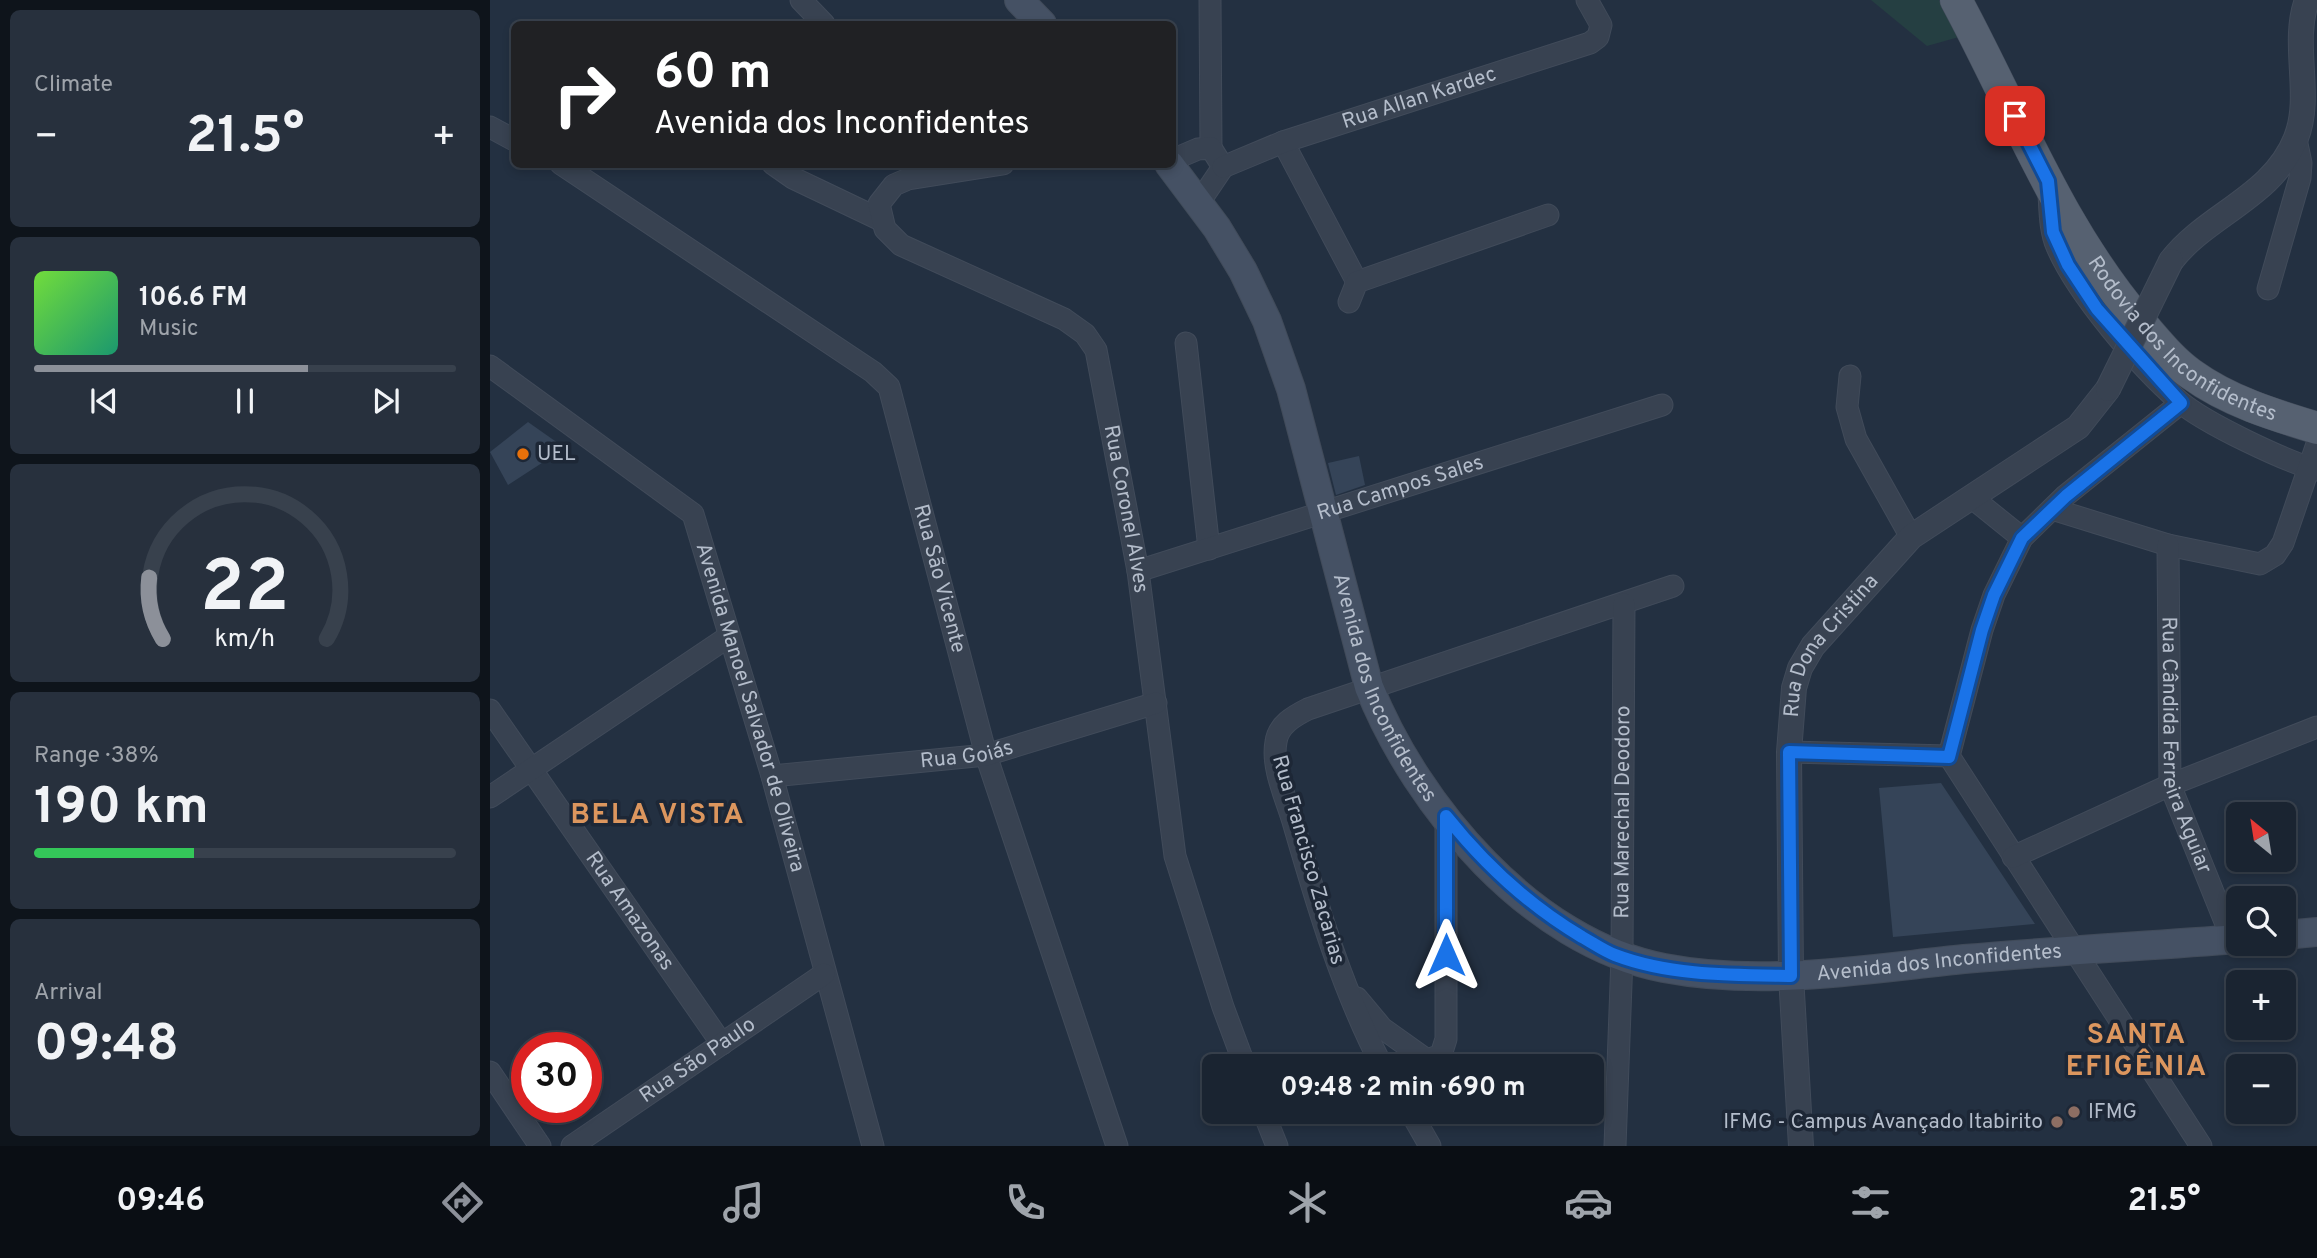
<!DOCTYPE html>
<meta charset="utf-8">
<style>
:root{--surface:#1a2431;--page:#27303d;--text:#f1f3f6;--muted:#9fa4ab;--line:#38414d;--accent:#8c9099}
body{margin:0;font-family:Overpass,sans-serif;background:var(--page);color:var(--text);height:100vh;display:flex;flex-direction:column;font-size:26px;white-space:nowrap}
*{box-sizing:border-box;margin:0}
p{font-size:23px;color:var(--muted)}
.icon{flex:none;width:38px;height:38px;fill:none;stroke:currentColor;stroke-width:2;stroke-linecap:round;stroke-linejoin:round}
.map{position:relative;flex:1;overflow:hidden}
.drawer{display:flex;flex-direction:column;gap:10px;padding:10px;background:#0e141b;width:490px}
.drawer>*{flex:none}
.top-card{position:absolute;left:21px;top:21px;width:665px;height:147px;border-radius:10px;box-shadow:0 4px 10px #0003,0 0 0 2px var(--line);background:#202124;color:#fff;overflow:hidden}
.needle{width:46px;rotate:330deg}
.fabs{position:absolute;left:1736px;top:802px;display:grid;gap:14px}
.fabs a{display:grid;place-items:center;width:70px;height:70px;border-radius:10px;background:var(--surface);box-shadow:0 4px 10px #0003,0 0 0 2px var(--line);font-size:35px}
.speed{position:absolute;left:21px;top:1032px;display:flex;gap:14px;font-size:35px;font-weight:700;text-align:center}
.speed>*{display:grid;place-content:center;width:91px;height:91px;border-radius:50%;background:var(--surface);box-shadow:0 4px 10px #0003,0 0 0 2px var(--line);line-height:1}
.speed .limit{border:10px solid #d22;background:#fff;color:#111}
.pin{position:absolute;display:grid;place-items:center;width:60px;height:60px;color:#fff;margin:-30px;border-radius:14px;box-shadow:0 4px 10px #0006}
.me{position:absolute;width:77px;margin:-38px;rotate:0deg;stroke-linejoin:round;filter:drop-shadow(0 0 5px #0008)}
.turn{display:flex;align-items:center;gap:24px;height:147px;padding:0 28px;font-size:32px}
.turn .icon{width:91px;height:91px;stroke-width:2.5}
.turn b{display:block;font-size:49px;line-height:60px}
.big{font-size:52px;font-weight:700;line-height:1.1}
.drawer .widget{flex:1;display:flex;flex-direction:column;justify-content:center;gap:10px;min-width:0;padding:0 24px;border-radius:10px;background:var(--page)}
.drawer .dial{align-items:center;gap:0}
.dial svg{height:182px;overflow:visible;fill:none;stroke:var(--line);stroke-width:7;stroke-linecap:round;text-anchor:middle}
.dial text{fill:var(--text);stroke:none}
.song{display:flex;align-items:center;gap:21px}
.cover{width:84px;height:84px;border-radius:10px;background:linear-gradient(135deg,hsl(100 70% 55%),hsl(160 70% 35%))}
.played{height:7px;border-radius:4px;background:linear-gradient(90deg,var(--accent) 65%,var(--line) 65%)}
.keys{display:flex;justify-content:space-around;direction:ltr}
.heat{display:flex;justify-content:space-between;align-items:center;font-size:38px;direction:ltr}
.charge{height:10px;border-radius:5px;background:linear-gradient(90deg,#34c759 38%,var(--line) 0)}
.trip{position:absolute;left:712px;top:1054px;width:402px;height:70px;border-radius:10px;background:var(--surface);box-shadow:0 4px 10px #0003,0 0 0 2px var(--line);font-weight:700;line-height:70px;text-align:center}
.tab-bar{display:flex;height:112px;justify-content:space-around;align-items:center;background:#0a0e14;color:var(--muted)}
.tab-bar .icon{width:49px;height:49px}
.tab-bar .active{color:var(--accent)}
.tab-bar b{font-size:32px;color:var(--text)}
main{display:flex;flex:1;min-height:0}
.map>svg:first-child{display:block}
.green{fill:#253f42}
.building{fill:#354458}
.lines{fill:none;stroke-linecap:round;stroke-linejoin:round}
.minor-casing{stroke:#414b5a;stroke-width:23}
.tertiary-casing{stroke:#414b5a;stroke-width:26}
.secondary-casing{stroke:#414b5a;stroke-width:30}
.primary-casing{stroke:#414b5a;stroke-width:33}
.minor{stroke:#384251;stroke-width:21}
.tertiary{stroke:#384251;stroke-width:24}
.secondary{stroke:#455164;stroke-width:28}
.primary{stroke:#566171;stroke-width:32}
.tertiary-bridge-casing{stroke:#414b5a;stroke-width:26;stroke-linecap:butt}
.tertiary-bridge{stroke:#384251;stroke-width:24}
.route-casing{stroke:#114b97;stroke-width:18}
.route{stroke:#1a73e8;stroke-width:12}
.food-dot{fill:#e8710a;stroke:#1d2736;stroke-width:2.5}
.education-dot{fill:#8d6e63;stroke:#1d2736;stroke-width:2.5}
.labels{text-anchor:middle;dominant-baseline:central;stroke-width:7;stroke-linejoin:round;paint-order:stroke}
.street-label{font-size:21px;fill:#b4bdcb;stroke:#1d2736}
.poi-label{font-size:21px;fill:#b4bdcb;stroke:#1d2736;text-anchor:start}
.district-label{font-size:28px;font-weight:bold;letter-spacing:2px;fill:#dc965e;stroke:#1d2736}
</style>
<main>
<section class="drawer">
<div class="widget"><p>Climate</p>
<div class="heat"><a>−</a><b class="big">21.5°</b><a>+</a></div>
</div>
<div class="widget">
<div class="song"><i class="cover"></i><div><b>106.6 FM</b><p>Music</p></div></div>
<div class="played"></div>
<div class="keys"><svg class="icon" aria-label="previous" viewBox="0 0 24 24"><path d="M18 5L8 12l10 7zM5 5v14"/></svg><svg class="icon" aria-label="pause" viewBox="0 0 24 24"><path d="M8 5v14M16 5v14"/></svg><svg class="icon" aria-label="next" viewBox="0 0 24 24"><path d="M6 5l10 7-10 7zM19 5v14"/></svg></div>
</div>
<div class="widget dial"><svg viewBox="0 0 100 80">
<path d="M14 69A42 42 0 1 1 86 69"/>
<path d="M14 69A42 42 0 0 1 8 42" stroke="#8c9099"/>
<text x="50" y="56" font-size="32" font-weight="700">22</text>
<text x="50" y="72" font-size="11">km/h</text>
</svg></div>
<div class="widget"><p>Range · 38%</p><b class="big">190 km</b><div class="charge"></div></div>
<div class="widget"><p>Arrival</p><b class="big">09:48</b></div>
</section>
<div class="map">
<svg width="1827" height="1146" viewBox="0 0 1827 1146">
<rect width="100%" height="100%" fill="#233041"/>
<path class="green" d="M1381,0H1449L1469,37L1437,46Z"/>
<g class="building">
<path d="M38,422L75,448L18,485L0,452Z"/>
<path d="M869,456L875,485L846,495L838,463Z"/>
<path d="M1451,783L1545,924L1403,937L1389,788Z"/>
</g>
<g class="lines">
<defs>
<g id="minor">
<path d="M311,0L334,24"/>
<path d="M720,0L721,148"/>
<path d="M0,127L24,140"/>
<path d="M793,142L867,282"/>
<path d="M682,160L708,149L721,148L733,167L708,204"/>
<path id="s1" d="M71,164L383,372L399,387L496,755L627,1146"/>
<path d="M283,164L303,178L391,220"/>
<path id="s2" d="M513,164L418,179L404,185L389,204L395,229L411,245L574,319L595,334L606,350L648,571L685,856L733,1007L755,1066"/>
<path id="s3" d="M733,167L793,142L1100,43L1108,37L1111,25L1097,0"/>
<path d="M1559,194C1560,211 1560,231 1567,247C1588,295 1649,366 1689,401C1714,423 1795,461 1827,470"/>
<path d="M1778,289L1810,178L1811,163L1806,139"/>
<path d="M859,302L867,282L1058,215"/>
<path d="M696,343L719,549"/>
<path id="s4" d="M0,366L203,514L282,776L383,1146"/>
<path d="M1360,376L1357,407L1366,439L1421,537"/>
<path d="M1691,403L1575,496L1532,538L1504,595L1492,630L1459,756L1711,1146"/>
<path d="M1481,497L1532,538"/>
<path d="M1562,509L1678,545L1770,564L1785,555L1793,543L1827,444"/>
<path id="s5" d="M1678,545L1680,785L1742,939"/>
<path id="s6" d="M648,571L1172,405"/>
<path id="s7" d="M0,710L232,1044"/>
<path d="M1299,752L1459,756"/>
<path id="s8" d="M282,776L496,755L666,703"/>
<path d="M0,797L238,637"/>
<path d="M1523,857L1680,785L1827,727"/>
<path d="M867,998L892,1028L937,1060L951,1055L956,1039V816"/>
<path d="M892,1066C852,989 828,908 804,825C797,800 781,768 786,742C788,725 804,716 818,709L1183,586"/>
<path d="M0,1072L50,1146"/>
<path d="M773,1111L787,1146"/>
<path d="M920,1111L940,1146"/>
<path id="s9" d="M82,1146L334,974"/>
<path id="s10" d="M1125,1146L1132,957L1134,604"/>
</g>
<g id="tertiary">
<path d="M1681,261C1717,214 1783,197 1806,138C1823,95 1801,44 1817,0"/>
<path id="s11" d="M1311,1146L1301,976L1299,752L1304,688L1310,668L1323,646L1421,537L1588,427L1618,389"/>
</g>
<g id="secondary">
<path d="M529,0L552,24"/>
<path id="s12" d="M679,164L727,228L753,271L777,321L801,389L879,687C927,807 1042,943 1174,968C1273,987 1376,969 1474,959C1565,951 1657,946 1748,939"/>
<path d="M1794,935L1827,932"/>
</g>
<g id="primary">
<path id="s13" d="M1466,0C1525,109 1568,226 1649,321C1665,339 1681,360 1701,374C1738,401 1784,415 1827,428"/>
</g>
</defs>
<use href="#minor" class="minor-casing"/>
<use href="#tertiary" class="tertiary-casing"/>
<use href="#secondary" class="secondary-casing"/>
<use href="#primary" class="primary-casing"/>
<use href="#minor" class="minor"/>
<use href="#tertiary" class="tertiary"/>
<use href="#secondary" class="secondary"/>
<use href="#primary" class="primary"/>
<defs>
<path id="tertiary-bridge" d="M1618,389L1681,261"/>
</defs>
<use href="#tertiary-bridge" class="tertiary-bridge-casing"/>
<use href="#tertiary-bridge" class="tertiary-bridge"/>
</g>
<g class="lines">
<defs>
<path id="route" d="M956,955V816C995,865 1038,905 1092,937C1103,943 1114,951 1125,955C1180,976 1243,975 1301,976L1299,752L1459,757L1492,630L1504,595L1532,538L1576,496L1691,403L1607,309L1578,265L1563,232L1558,181L1525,116"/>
</defs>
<use href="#route" class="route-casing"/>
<use href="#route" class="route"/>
</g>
<circle class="food-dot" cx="33" cy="454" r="7"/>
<g class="education-dot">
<circle cx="1584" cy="1112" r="7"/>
<circle cx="1567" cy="1122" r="7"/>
</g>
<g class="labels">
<g class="street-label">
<text stroke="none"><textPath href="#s3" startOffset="208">Rua Allan Kardec</textPath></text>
<text stroke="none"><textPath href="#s13" startOffset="416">Rodovia dos Inconfidentes</textPath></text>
<text stroke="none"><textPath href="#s6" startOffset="275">Rua Campos Sales</textPath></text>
<text stroke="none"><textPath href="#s2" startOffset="570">Rua Coronel Alves</textPath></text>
<text stroke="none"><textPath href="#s1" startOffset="595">Rua São Vicente</textPath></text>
<text stroke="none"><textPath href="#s11" startOffset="513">Rua Dona Cristina</textPath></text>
<text stroke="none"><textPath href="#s12" startOffset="572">Avenida dos Inconfidentes</textPath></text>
<text stroke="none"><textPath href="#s4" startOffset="453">Avenida Manoel Salvador de Oliveira</textPath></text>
<text stroke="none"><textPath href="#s5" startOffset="203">Rua Cândida Ferreira Aguiar</textPath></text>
<text stroke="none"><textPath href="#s8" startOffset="196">Rua Goiás</textPath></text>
<text stroke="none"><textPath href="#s10" startOffset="334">Rua Marechal Deodoro</textPath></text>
<text transform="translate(818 860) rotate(74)">Rua Francisco Zacarias</text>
<text stroke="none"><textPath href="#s7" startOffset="245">Rua Amazonas</textPath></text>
<text stroke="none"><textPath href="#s12" startOffset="1265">Avenida dos Inconfidentes</textPath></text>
<text stroke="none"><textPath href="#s9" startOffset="152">Rua São Paulo</textPath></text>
</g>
<g class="poi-label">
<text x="47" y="454">UEL</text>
<text x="1598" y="1112">IFMG</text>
<text x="1553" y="1122" text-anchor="end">IFMG - Campus Avançado Itabirito</text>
</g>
<g class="district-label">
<text x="168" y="816">BELA VISTA</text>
<text x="1647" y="1036">SANTA<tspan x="1647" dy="32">EFIGÊNIA</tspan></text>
</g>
</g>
</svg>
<div class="fabs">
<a><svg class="needle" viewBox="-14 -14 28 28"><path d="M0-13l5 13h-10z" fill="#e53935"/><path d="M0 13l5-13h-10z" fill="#9fa4ab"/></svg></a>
<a><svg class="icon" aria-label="search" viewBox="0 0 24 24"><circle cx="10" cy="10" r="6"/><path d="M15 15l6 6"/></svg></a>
<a>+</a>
<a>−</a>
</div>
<div class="speed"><div class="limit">30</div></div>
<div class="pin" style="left:1525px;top:116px;background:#d93025"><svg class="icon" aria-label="arrive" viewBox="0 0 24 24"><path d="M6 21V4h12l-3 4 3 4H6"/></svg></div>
<svg class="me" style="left:956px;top:955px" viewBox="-20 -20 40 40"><path d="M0-17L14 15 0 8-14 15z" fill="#1a73e8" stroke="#fff" stroke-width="4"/></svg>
<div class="trip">09:48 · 2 min · 690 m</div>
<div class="top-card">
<div class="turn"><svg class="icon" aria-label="right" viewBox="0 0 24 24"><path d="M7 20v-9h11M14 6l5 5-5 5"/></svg><div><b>60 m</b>Avenida dos Inconfidentes</div></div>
</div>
</div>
</main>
<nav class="tab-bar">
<b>09:46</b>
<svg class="icon active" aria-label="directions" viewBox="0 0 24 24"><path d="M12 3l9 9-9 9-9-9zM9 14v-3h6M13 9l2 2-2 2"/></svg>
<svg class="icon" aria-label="music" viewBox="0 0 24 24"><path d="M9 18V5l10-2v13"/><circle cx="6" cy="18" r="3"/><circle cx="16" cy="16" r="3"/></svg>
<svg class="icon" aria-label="phone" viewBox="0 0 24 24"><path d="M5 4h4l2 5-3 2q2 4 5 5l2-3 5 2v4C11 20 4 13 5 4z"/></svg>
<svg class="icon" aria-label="climate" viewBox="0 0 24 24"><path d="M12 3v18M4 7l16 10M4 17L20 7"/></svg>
<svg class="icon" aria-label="car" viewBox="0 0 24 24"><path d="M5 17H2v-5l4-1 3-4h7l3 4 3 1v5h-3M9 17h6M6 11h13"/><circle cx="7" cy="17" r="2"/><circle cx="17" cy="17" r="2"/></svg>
<svg class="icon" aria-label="filters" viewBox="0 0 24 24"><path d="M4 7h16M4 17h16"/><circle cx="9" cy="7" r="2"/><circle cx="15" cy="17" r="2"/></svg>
<b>21.5°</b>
</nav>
